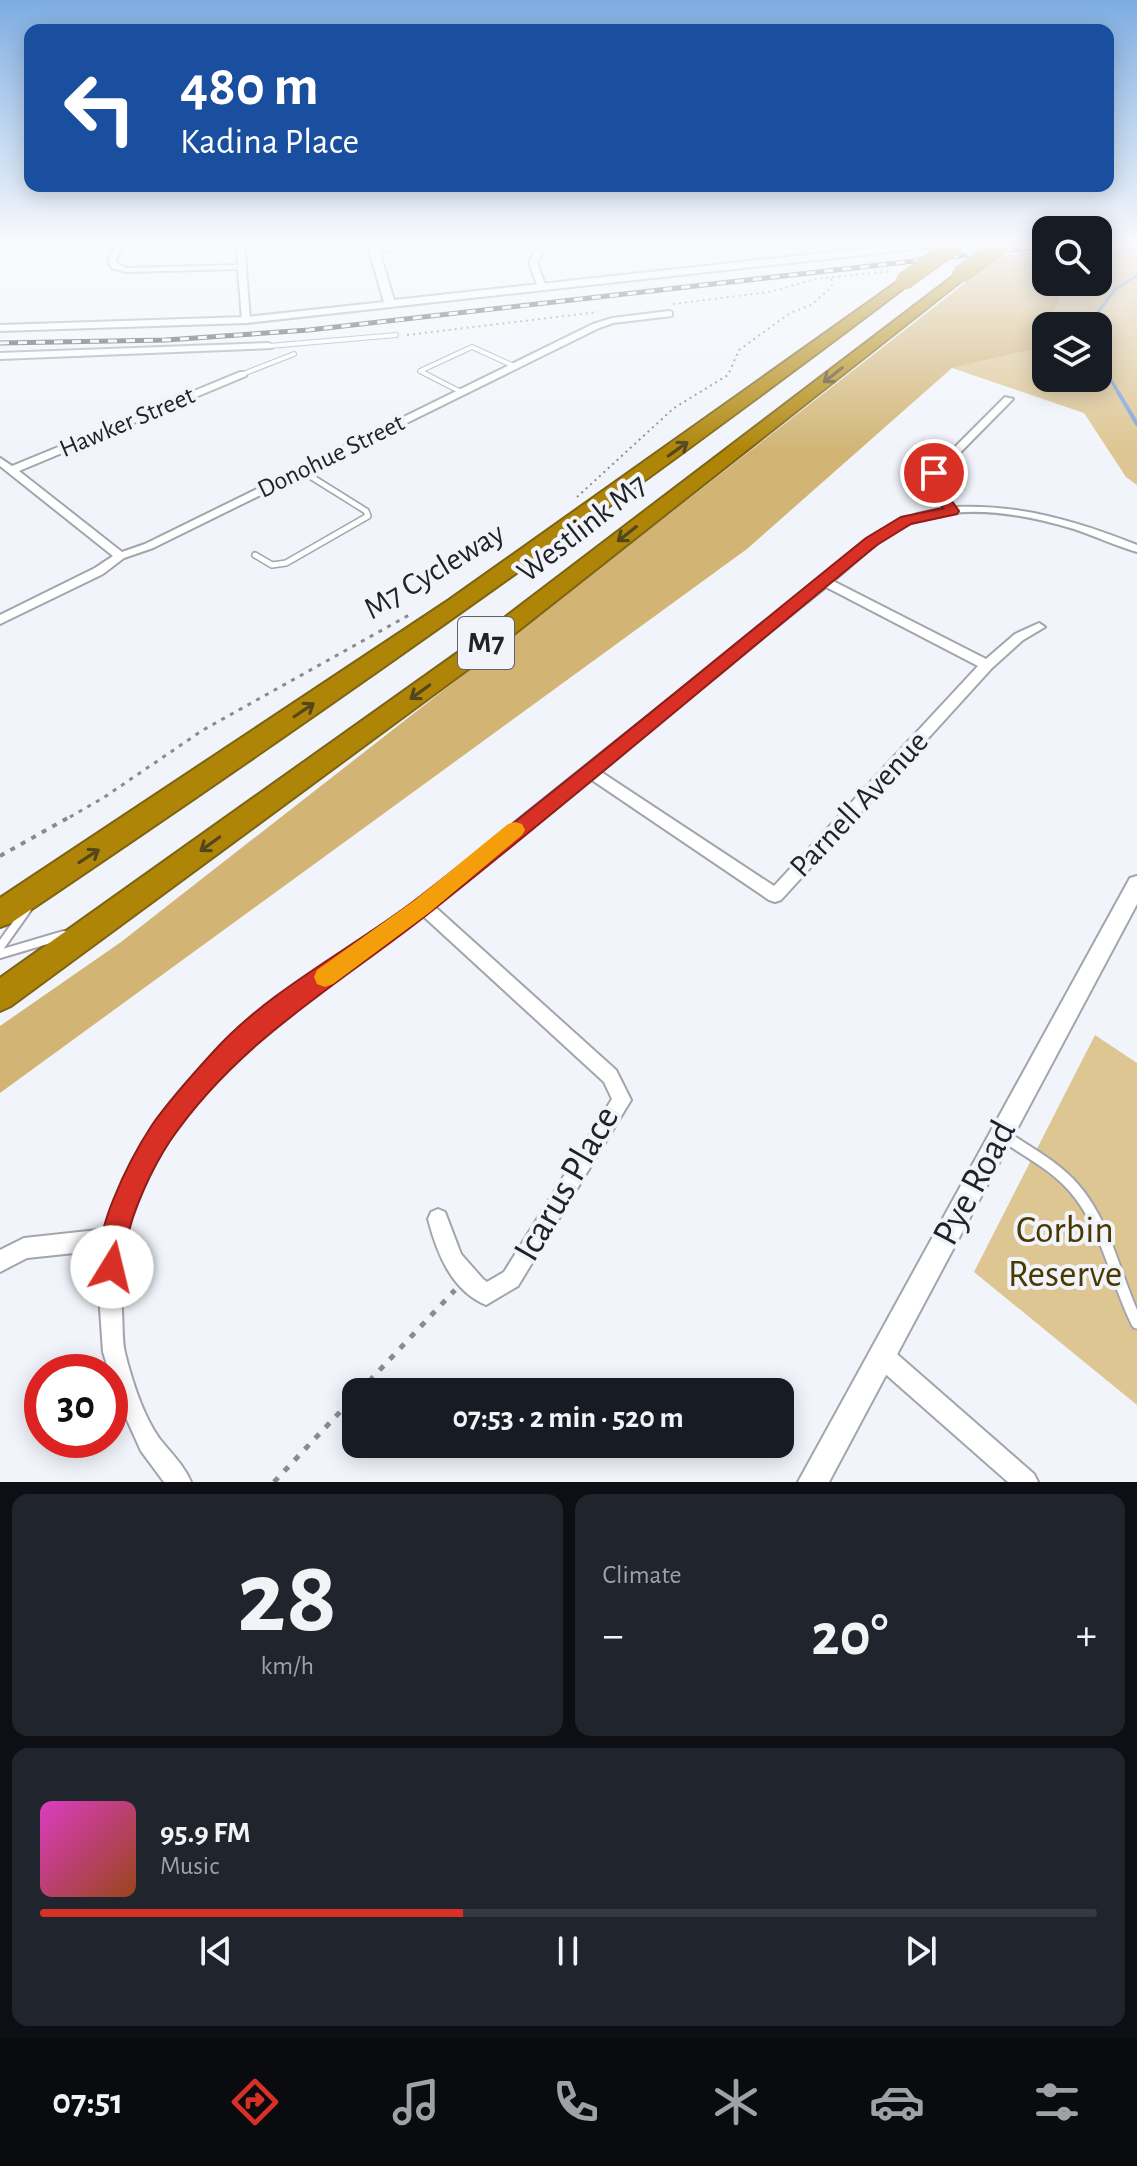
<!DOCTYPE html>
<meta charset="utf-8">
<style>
:root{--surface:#171b24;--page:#20242c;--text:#f1f3f6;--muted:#9ea1a6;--line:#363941;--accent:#d93025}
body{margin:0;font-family:"Alegreya Sans",sans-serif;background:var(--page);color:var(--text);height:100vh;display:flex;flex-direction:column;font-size:30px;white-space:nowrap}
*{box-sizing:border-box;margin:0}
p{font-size:26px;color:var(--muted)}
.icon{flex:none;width:44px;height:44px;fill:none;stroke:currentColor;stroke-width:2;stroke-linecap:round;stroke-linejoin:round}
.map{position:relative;height:1482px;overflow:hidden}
.sheet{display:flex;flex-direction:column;gap:12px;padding:12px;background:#0d0f14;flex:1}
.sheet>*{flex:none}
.top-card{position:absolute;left:24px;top:24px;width:1090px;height:168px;border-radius:16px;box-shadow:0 4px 20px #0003;background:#1a4fa0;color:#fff;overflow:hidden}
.fabs{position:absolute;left:1032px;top:216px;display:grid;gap:16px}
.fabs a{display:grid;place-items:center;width:80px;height:80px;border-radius:16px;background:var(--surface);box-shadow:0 4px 20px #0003;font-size:40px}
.speed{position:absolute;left:24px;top:1354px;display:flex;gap:16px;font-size:40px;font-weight:700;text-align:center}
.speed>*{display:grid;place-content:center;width:104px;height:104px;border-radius:50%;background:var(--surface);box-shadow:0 4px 20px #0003;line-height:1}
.speed .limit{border:12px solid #d22;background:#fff;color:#111}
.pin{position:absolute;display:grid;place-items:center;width:68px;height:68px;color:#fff;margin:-34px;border:4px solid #fff;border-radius:50%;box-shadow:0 2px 8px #0007}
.me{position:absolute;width:88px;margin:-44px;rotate:9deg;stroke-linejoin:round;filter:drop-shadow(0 0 6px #0008)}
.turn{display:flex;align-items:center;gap:28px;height:168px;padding:0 24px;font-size:36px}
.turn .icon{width:104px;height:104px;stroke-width:2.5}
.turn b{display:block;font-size:56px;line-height:68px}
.big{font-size:60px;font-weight:600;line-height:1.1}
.sheet .widget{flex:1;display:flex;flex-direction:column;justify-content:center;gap:12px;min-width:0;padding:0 28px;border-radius:16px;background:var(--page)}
.sheet .dial{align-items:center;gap:0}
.dial b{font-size:104px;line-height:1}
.song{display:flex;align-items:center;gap:24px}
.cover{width:96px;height:96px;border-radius:12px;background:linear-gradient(135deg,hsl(310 70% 55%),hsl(20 70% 35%))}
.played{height:8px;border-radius:4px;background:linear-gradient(90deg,var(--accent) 40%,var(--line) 40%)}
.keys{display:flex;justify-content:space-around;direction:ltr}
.heat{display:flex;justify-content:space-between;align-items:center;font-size:44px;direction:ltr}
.sheet .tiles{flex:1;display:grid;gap:12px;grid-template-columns:1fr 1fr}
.widget:last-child{grid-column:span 2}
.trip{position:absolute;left:342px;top:1378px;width:452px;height:80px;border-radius:16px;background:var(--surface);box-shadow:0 4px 20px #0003;font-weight:600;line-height:80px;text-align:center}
.tab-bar{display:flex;height:128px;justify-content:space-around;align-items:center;background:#090b0e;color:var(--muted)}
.tab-bar .icon{width:56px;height:56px}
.tab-bar .on{color:var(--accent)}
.tab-bar b{font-size:36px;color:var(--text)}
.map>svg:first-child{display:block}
.green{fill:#dec693}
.forest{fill:#d2b575}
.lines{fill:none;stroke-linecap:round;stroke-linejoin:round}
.stream-far1{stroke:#7fa2d8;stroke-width:3}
.stream{stroke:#7fa2d8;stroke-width:4}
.service-far3-casing{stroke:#a2a6ac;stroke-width:6}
.service-far2-casing{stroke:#a2a6ac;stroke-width:8}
.service-far1-casing{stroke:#a2a6ac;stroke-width:12}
.service-casing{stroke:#a2a6ac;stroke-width:15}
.minor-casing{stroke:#a2a6ac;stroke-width:4}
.tertiary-casing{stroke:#a2a6ac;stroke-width:4}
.motorway-casing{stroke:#7e6312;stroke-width:4}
.path-far3{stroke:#898b90;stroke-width:2;stroke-dasharray:2 4;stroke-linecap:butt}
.path-far2{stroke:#898b90;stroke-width:3;stroke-dasharray:4 6;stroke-linecap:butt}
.path-far1{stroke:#898b90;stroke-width:4;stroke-dasharray:5 7;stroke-linecap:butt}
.path{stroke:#898b90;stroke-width:5;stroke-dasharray:6 9;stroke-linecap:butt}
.service-far3{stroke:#fff;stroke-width:4}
.service-far2{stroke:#fff;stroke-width:5}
.service-far1{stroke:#fff;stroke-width:8}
.service{stroke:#fff;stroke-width:11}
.minor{fill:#fff;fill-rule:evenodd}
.tertiary{fill:#fff;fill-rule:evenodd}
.motorway{fill:#af8508;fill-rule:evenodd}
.rail-casing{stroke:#414346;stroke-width:5}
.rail{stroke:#f1f5fb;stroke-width:3;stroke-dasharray:9;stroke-linecap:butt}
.motorway-bridge-casing{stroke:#7e6312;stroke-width:18;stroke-linecap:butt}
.motorway-bridge{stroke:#af8508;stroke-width:16}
.oneway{stroke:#53451c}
.route{fill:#d93025;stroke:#8d1f18;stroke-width:2}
.slow{fill:#f59e0b}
.labels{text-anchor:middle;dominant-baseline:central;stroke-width:8;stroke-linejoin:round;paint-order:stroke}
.far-street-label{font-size:26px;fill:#222326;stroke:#f1f5fb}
.shield{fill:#f1f5fb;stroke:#606266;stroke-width:2}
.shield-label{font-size:30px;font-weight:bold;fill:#222326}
.street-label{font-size:32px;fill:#222326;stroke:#f1f5fb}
.near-street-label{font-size:38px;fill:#222326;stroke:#f1f5fb}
.near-park-label{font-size:38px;fill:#4c3801;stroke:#f1f5fb}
</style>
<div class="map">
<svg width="1137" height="1482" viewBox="0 0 1137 1482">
<rect width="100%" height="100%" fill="#f1f5fb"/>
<g class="green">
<path d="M1137,243V485L1126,477L1084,413L952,368L1040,348L1046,333V378H1098V326H1049L1066,282H1098V244Z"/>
<path d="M1095,1035L1137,1063V1405L974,1272Z"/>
</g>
<path class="forest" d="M1046,251V282H1061L1064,287L1049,326H1046L1040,348L952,368L747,549L0,1093V1026L121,942L1001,255Z"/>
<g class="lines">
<g class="stream-far1">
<path d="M1088,326L1115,289L1137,276"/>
<path d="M1098,357L1119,394"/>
</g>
<path class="stream" d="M1118,392L1137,424"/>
<defs>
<g id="service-far3">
<path d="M269,346L396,335"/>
<path d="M243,374L294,354"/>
<path d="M461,392L420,371L472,347L514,366"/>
</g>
<path id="service-far2" d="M255,555L272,565L286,563L368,516L366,511L302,471"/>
<g id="service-far1">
<path d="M0,947L27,909"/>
<path d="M0,954L64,935"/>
</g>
<path id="service" d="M1004,1136C1028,1152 1055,1166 1074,1188C1107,1226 1115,1279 1137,1323"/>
<g id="minor">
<path d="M117,243L124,244L116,260L118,264L127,268L238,265L236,243H244L250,320L246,323L242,320L238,269L126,272L112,268L108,260Z"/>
<path d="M408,243H426L375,253L371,251Z"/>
<path d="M545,243H554L542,252L537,263L546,287L542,289L538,287L529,263L536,249Z"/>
<path d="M669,311L672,312V316L613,323L599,328L153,548L124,558L103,574L0,624V615L95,568L113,556L0,466V458L12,466L240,372H246V376L19,471L122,552L145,544L593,324L612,318Z"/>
<path d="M269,343L273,346L272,348L0,359V353Z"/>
<path d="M1005,397L1013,399L939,474L937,483L954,507C1019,504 1077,521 1137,545V552C1116,546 1095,536 1074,529C1018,512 948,500 895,531C873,544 853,565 833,581L986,659L1015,634L1039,623L1045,627L1023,640L992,668L781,900L775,902L769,900L589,778L434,906L616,1070L631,1100L518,1286L486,1305C451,1290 437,1253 428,1219L431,1212L438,1209L445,1212L461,1254L483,1279L487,1282L504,1272L612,1099L604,1082L422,915C314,995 185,1071 137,1204C133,1215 127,1227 124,1238C119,1261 120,1288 122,1311C123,1325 122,1340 125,1353C132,1381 143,1415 159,1438C170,1452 184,1465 191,1482H164L141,1451L118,1400L103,1352L99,1294L103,1250L27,1258L0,1272V1250L24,1238L107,1229C121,1193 134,1158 156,1126C226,1020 342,962 439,884C587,763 737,645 887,527L917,514L944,508L927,483L929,473ZM826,587L978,666L774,886L598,770Z"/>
<path d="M882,1345L890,1348L1034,1474L1038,1482H1008L874,1364L871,1356L874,1348Z"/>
</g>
<g id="tertiary">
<path d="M367,243H377L394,300L915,243H947L942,246L246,323L0,331V325L246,317L384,302Z"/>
<path d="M1137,876V904L829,1482H798L1130,878Z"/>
</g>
<g id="motorway">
<path d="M960,271L965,272V278L486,656L11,1006L0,1011V978L470,644Z"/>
<path d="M903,278L910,282L908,285C615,507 316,718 11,923L0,927V898L449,600Z"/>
</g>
</defs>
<use href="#service-far3" class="service-far3-casing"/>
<use href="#service-far2" class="service-far2-casing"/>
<use href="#service-far1" class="service-far1-casing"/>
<use href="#service" class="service-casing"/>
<use href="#minor" class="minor-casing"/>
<use href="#tertiary" class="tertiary-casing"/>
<use href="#motorway" class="motorway-casing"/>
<g class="path-far3">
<path d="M1098,257L1137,249"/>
<path d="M1006,263L1046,266"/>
<path d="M673,304L769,292L816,279L891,271"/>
<path d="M407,335L598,312"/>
<path d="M577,497L674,408L728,375L739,350L790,313L811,305L832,287L831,277"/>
</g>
<path class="path-far2" d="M70,817L103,798L203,730L409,615"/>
<path class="path-far1" d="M0,856L73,815"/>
<g class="path">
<path d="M359,1392L455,1290"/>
<path d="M274,1482L356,1395"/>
</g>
<use href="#service-far3" class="service-far3"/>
<use href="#service-far2" class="service-far2"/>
<use href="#service-far1" class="service-far1"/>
<use href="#service" class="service"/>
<use href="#minor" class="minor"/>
<use href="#tertiary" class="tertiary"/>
<use href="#motorway" class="motorway"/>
<defs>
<path id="rail" d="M0,343L166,340L309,330L1046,246"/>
</defs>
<use href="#rail" class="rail-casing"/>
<use href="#rail" class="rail"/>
<defs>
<g id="motorway-bridge">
<path d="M960,275L1003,243"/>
<path d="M903,282L957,243"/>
</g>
</defs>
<use href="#motorway-bridge" class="motorway-bridge-casing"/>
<use href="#motorway-bridge" class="motorway-bridge"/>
</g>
<defs><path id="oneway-shaft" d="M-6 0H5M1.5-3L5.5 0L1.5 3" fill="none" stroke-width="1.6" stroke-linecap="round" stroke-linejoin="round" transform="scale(2)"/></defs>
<g class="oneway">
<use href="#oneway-shaft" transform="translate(833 375) rotate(142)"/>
<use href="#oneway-shaft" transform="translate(678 449) rotate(-36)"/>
<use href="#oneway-shaft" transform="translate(627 534) rotate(142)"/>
<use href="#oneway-shaft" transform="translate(420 692) rotate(144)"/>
<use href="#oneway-shaft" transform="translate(304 710) rotate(-34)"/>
<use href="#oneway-shaft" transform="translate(210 844) rotate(144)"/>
<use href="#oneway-shaft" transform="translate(89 856) rotate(-33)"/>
</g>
<linearGradient id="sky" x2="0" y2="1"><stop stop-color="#7eade2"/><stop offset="0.54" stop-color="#f9fafd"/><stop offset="1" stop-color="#f9fafd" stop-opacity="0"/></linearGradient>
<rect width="1137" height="451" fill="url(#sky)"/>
<path class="route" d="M934,469L941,473L939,483L959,511L957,514L911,524L877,545C729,666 582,791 433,910C339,985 240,1039 170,1141C153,1167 132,1210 127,1241C125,1253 126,1264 121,1276L112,1280L102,1276C87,1240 131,1157 152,1125C170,1099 193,1074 214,1051C269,990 353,948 418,898C569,781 717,658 866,538L901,517L943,508L925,483L928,473Z"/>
<path class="slow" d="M515,822L522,824L525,830L522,835L430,912L333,984L325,987L317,984L314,977L317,970L415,900L508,824Z"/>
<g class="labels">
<g class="far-street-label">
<text transform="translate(127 422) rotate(-23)">Hawker Street</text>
<text transform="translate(331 456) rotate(-26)">Donohue Street</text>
</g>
<rect class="shield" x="458" y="617" width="56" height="52" rx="6"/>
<g class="shield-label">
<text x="486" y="643">M7</text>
</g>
<g class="street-label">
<text transform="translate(582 528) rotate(-38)">Westlink M7</text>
<text transform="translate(434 571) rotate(-31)">M7 Cycleway</text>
<text transform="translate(859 804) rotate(-47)">Parnell Avenue</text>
</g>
<g class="near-street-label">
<text transform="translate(975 1183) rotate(-62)">Pye Road</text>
<text transform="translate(567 1184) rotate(-60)">Icarus Place</text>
</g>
<g class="near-park-label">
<text x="1065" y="1231">Corbin<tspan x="1065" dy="44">Reserve</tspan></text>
</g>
</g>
</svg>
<div class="fabs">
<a><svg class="icon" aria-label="search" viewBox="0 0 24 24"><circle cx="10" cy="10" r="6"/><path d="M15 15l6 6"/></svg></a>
<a><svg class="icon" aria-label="layers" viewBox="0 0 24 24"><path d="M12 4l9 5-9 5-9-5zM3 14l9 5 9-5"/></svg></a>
</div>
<div class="speed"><div class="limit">30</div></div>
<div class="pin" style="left:934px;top:473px;background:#d93025"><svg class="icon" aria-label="arrive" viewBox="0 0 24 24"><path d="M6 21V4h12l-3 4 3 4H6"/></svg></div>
<svg class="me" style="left:112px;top:1267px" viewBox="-20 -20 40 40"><circle r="19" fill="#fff"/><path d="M0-13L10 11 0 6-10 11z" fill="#d93025"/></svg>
<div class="trip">07:53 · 2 min · 520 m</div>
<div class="top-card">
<div class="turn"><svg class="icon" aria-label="left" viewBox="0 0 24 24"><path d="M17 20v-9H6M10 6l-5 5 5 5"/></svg><div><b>480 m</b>Kadina Place</div></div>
</div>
</div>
<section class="sheet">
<div class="tiles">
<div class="widget dial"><b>28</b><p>km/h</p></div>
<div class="widget"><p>Climate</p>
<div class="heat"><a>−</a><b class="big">20°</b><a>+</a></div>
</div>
<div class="widget">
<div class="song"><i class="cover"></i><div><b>95.9 FM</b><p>Music</p></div></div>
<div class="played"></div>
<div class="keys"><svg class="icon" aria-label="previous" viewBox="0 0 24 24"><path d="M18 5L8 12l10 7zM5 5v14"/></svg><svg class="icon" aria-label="pause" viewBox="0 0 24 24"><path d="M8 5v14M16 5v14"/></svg><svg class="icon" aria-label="next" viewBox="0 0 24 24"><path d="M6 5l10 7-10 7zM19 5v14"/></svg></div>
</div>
</div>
</section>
<nav class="tab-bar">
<b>07:51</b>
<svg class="icon on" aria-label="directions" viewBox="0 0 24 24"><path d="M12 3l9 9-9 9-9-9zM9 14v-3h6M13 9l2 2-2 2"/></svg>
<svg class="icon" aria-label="music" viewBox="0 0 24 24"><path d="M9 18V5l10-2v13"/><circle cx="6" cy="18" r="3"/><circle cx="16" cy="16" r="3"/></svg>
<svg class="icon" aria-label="phone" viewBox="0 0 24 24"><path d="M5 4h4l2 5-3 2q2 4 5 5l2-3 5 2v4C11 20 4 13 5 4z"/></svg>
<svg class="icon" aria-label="climate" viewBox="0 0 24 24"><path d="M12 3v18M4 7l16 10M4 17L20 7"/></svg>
<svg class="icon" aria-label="car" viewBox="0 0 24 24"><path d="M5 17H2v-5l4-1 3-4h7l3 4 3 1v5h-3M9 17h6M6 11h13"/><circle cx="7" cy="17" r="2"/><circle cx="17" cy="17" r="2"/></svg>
<svg class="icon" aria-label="filters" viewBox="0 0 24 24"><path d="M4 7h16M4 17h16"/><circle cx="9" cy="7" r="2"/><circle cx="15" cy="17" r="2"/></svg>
</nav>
